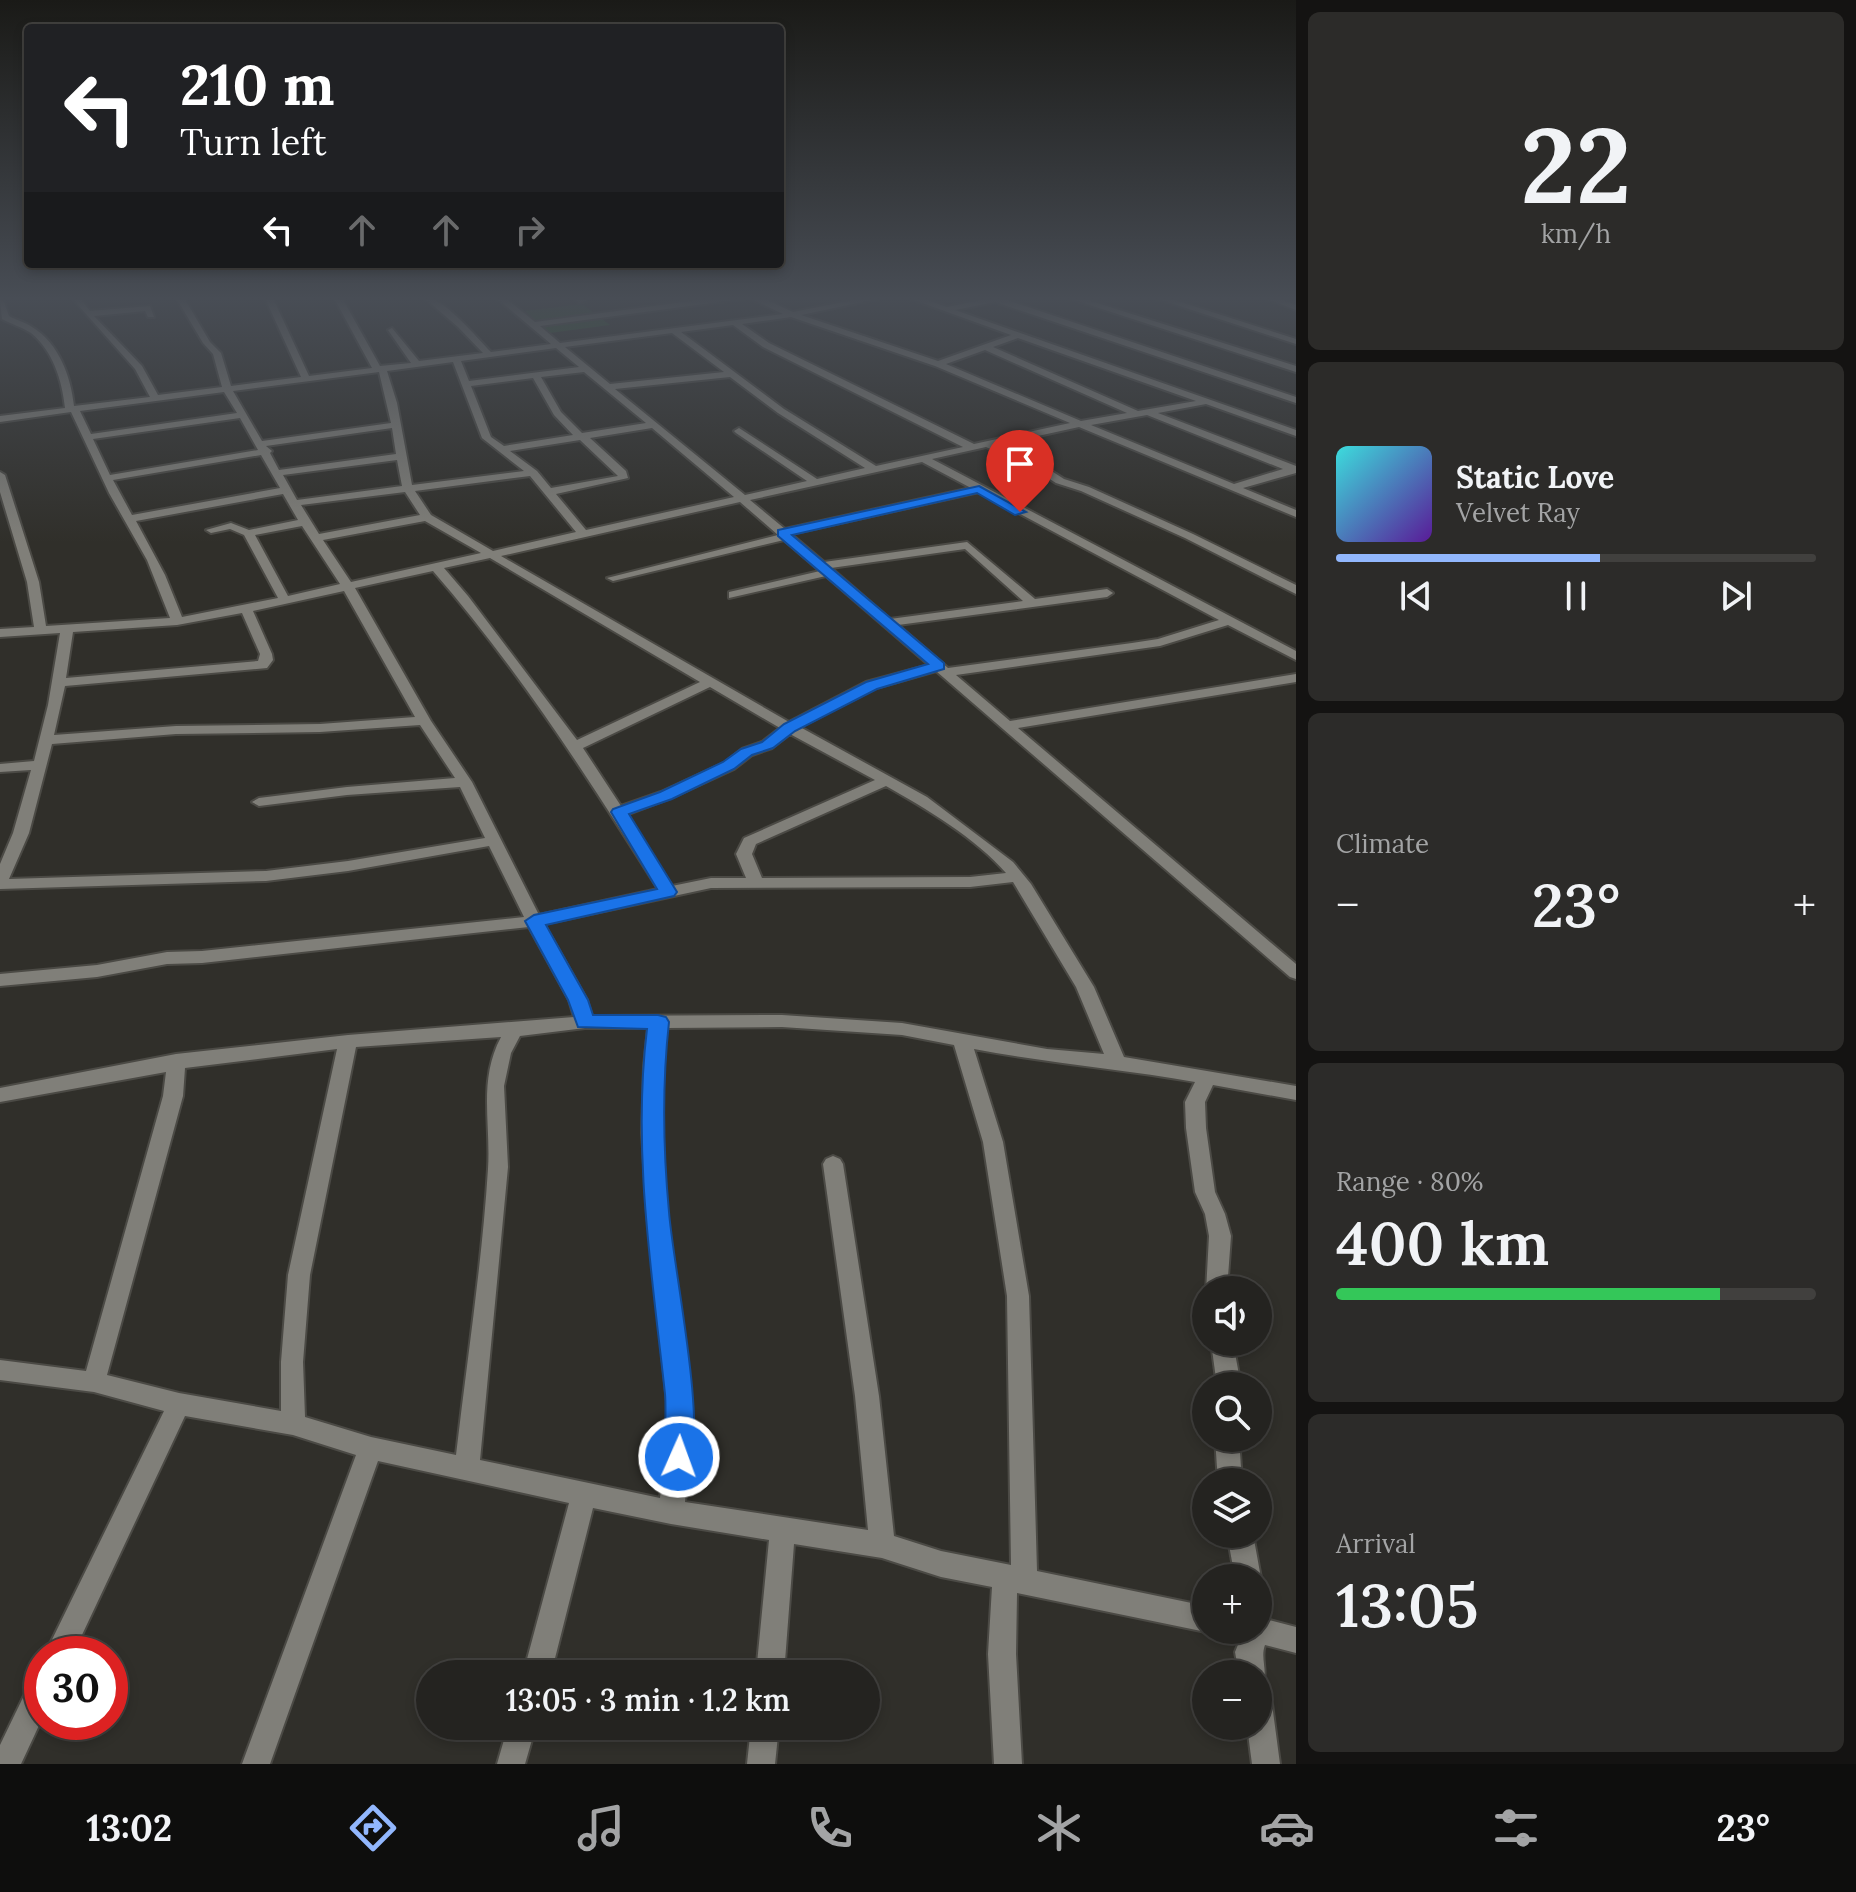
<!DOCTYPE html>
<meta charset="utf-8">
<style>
:root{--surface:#242320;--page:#2c2b29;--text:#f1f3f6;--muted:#a3a4a5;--line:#41403e;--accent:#92b7fd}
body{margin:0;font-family:Lora,serif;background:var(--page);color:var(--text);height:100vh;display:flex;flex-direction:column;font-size:30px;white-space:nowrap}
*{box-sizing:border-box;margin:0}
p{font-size:26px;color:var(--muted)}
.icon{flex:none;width:44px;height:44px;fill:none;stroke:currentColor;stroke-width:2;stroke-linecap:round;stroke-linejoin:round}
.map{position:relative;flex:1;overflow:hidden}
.details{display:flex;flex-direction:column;gap:12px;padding:12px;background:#141312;width:560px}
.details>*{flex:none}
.banner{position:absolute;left:24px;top:24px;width:760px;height:244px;border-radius:8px;box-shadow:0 4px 12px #0003,0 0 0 2px var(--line);background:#202124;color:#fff;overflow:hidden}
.controls{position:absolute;left:1192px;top:1276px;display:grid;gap:16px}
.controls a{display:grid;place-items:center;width:80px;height:80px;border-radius:50%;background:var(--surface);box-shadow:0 4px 12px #0003,0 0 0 2px var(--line);font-size:40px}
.speed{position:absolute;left:24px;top:1636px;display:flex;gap:16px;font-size:40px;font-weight:700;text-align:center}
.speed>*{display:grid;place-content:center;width:104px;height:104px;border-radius:50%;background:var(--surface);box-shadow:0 4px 12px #0003,0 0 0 2px var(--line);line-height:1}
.speed .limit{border:12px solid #d22;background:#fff;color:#111}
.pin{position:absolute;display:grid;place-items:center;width:68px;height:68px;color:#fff;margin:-82px -34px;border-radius:50% 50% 50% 0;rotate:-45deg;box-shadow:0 0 8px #0007}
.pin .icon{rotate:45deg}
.me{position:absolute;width:88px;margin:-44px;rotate:2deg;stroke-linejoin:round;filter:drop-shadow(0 0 6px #0008)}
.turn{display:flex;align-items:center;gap:28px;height:168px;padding:0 24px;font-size:36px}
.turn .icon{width:104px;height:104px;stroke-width:2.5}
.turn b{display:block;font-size:56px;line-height:68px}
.lanes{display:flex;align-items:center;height:76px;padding:0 24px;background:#0003;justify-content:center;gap:40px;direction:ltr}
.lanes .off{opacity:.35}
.big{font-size:60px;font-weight:600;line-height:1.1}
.details .tile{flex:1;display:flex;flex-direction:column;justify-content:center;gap:12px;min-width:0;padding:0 28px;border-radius:12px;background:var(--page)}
.details .dial{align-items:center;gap:0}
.dial b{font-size:104px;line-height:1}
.song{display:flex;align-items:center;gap:24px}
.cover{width:96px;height:96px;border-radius:12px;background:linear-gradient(135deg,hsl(180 70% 55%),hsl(270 70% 35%))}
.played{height:8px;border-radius:4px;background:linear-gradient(90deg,var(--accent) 55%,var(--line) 55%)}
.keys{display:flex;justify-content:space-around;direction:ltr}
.heat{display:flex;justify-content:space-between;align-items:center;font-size:44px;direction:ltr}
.charge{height:12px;border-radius:6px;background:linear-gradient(90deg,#34c759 80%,var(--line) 0)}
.trip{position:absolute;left:416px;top:1660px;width:464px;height:80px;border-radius:40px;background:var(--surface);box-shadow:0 4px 12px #0003,0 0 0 2px var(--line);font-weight:600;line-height:80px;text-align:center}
.tab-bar{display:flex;height:128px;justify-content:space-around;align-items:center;background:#0e0e0d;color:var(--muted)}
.tab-bar .icon{width:56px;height:56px}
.tab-bar .selected{color:var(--accent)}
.tab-bar b{font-size:36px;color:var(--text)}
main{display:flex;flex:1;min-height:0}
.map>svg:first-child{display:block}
.green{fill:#2d592d}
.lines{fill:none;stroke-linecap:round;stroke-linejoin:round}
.street-casing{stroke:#4b4a45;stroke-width:4}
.street{fill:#807f79;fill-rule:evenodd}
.route{fill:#1a73e8;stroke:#114b97;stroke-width:2}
</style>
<main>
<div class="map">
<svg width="1296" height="1764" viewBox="0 0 1296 1764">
<rect width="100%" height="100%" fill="#302f2a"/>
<path class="green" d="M582,304L610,325L550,333L525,311Z"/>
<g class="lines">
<defs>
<g id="street">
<path d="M70,296H78L90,311L150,306L154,317H148L145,311L94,316L142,366L158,395L222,387L213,354L203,343L175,296H183L210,342L221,353L231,386L301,377L264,296H272L309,376L372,368L333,296H341L380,366L411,363L388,330L392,328L419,361L483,353L458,327L422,296C443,296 476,337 491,352L551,344L494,296H503L535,322L728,296H758L793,312L874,296H891L801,315L938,361L1011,335L903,296H915L947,307L987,299L982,296H995L1296,397V403L995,302L955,310L1296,430V436L1206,404L1158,413L1296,466V473L1243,488L1296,510V517L1079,427L997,445L1039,463L1064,479L1089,487L1193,534L1296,585V594L1185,538L1081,491L1056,483L1031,467L986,447L932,459L1296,651V660L1228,625L1160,646L956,675L1010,721L1296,674V682L1018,728L1296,964V979L1290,977L936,671L876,688L800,727L927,797L1013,862L1031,884L1094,987L1124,1057L1296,1086V1100L1213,1085L1205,1102L1206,1128L1215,1192L1225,1214L1231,1236L1227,1290L1206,1292L1209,1236L1205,1214L1195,1192L1186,1128L1185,1102L1195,1082C1122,1069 1047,1063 974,1049L1003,1142L1029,1296L1037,1571L1206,1606V1630H1212L1206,1632L1017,1593L1016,1654L1022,1764H994L988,1654L992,1587L941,1577L882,1558L794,1544L784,1674H756L769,1540L671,1524L593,1508L551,1674H523L569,1503L378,1461L270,1764H242L356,1455L293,1435L185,1416L73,1654H45L164,1411L94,1392L0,1380V1360L86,1371L163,1096L166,1072L0,1102V1088L176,1054L348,1035L574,1017L569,1000L529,927L202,963L167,964L97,977L0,986V974L97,965L167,952L202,951L524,917L489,846L348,871L266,881L0,889V864L13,833L31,770L0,772V764L34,761L48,705L60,633L0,637V629L34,627L27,582L0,492V472L5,475L39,582L46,626L170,618L147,560L109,493L71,412L0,422V416L65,408C62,380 53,351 31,333C22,327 11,324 2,319L0,300L4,302L9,316C16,320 25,322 32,327C59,343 71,377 74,406L150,397L135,369ZM749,298L783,314L560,343L540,326ZM791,317L935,366L1070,423L974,444L769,343L742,324ZM733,325L763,347L963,447L876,466L784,409L681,332ZM672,333L724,372L610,384L565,347ZM1018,338L1196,401L1138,411L993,347ZM556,348L579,367L469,381L461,361ZM985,350L1127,413L1081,421L946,364ZM453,362L482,438L524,471L412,485L397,403L387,371ZM379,372L391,423L262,441L233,391ZM584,372L646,423L582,433L561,412L541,377ZM730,377L778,413L865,468L817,479L739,428L734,431L736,433L807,481L745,495L615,389ZM533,378L554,415L573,435L504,446L491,437L471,386ZM224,392L237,413L91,434L80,411ZM1147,415L1283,469L1234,484L1091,425ZM240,418L258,450L110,475L93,439ZM392,428L396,454L279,470L270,453L272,451L266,446ZM652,428L734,497L586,530L556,494L628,478L626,471L590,438ZM580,440L618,476L551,488L537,471L510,451ZM261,455L280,488L132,515L113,480ZM397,460L402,486L297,500L283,475ZM922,462L971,488L785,529L750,500ZM530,476L576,532L493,551L431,515L415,491ZM405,492L420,515L319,534L301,505ZM979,492L1219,620L1158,639L1132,643L948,668L898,625L1107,597L1113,593L1107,589L1035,599L967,542L824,562L791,534ZM283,494L298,520L249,530L231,523L206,530L211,533L230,529L244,535L278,598L182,617L165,575L136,521ZM740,502L778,535L607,578L613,581L784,540L820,571L729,592V598L826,576L929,665L866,682L789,722L501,556ZM425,521L481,553L351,582L323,540ZM302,526L340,584L288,596L255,535ZM965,549L1023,601L890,619L831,568ZM490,558L700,682L577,740L468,596L444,568ZM433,571C519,670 589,779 658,889L539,915L472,782L431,721L355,588ZM344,591L415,717L320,724L176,726L54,735L65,686L267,668L273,660L272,654L253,611ZM242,613L260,654L258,661L66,678L73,632L177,625ZM710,687L780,728L762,742L742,749L724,763L661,792L621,806L583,748ZM420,725L455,778L347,787L259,798L252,802L259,806L347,795L460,787L485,838L348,861L266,871L9,879L29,833L52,744L176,734L320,732ZM790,734L875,780L744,838L736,854L746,878H711L672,886L626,815L671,798L734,769L752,755L772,748ZM886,786C925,808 977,839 1006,873L970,877L762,878L752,854L756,844ZM1013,882L1076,987L1104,1054L1047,1049L902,1023L782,1015L592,1016L587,1000L544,924L711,888L970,887ZM782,1027L902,1035L954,1045L983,1142L1007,1296L1011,1565L941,1551L894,1536L879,1396L843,1164L840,1159L833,1156L826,1159L823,1164L855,1396L868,1530L685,1502L693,1420L667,1213L662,1133V1066L666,1028ZM585,1028H648L644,1066L642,1133L647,1213L669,1420L660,1498L480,1460L508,1167L504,1086L511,1053L520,1036ZM501,1037C478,1080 491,1123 488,1169C482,1264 467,1360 456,1455L371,1437L305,1417L303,1362L310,1275L356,1047ZM337,1049L288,1275L281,1362V1411L179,1393L107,1375L183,1096L185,1068Z"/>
<path d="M573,296H582L586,301L579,303Z"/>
<path d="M1062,296H1075L1296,366V372Z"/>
<path d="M1149,296H1162L1296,339V344Z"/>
<path d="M1260,296H1272L1296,305V310Z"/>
<path d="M1211,1342H1233L1241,1386H1217Z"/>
<path d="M1215,1438H1239L1242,1482H1218Z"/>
<path d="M1227,1534H1253L1261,1578L1258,1585V1578H1235Z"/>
<path d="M1258,1617L1296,1627V1653L1265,1645C1260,1658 1268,1670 1263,1684L1258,1686V1674H1239L1235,1652L1244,1630H1258Z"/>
<path d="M42,1675V1719L21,1764H0V1745L32,1679Z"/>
<path d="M1258,1690L1268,1694L1272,1704L1280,1764H1252L1247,1726H1258Z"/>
<path d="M508,1726H536L525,1764H497Z"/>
<path d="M751,1726H779L775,1764H747Z"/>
</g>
</defs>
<use href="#street" class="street-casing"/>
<use href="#street" class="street"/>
</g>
<linearGradient id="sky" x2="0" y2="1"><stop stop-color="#1a1a17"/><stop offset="0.55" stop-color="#484d55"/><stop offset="1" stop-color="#484d55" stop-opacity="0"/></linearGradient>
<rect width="1296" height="543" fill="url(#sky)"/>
<path class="route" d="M979,486L1026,512L1015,515L977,493L792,535L944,663V669L877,689L795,731L773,748L752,755L734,769L672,799L629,814L677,892L674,896L546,925L588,1000L593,1015H658L666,1017L669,1022C662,1085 663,1148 669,1212C673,1265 707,1426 689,1467L679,1470L670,1467C662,1449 667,1415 665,1394C652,1273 632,1151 647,1029L578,1027L568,1000L525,921L534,915L657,889L611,812L613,809L660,792L723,762L741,749L762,742L784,724L866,682L928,664L778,536V530Z"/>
</svg>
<div class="controls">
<a><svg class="icon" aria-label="sound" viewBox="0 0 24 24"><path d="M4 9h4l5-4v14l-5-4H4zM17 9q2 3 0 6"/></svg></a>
<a><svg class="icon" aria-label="search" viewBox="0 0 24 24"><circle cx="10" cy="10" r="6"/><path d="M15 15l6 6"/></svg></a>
<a><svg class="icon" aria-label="layers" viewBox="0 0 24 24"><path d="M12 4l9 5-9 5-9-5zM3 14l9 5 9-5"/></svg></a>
<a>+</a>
<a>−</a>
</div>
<div class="speed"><div class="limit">30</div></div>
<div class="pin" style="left:1020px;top:512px;background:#d93025"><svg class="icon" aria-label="arrive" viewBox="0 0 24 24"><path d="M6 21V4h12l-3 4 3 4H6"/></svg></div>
<svg class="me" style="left:679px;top:1457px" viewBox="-20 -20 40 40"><circle r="17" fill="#1a73e8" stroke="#fff" stroke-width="3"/><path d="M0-11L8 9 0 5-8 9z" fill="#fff"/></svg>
<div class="trip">13:05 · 3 min · 1.2 km</div>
<div class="banner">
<div class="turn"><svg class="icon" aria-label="left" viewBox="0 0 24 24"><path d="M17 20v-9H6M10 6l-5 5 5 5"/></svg><div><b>210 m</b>Turn left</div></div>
<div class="lanes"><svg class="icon" aria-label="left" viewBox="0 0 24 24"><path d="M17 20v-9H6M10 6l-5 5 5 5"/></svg><svg class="icon off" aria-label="ahead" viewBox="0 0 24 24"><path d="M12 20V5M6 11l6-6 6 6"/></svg><svg class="icon off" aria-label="ahead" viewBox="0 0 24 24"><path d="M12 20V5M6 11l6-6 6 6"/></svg><svg class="icon off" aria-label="right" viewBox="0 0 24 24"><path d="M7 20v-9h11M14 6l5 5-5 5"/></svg></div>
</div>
</div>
<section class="details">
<div class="tile dial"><b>22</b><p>km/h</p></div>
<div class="tile">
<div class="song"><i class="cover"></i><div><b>Static Love</b><p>Velvet Ray</p></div></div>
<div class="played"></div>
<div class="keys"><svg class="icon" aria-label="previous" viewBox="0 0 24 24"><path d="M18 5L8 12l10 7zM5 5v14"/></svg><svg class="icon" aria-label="pause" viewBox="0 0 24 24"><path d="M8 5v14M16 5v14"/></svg><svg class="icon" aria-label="next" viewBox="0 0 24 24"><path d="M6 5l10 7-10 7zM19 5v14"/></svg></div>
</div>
<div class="tile"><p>Climate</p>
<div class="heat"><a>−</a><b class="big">23°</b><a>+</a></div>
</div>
<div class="tile"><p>Range · 80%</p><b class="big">400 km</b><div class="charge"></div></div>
<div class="tile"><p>Arrival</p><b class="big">13:05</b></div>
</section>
</main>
<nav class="tab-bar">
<b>13:02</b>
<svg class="icon selected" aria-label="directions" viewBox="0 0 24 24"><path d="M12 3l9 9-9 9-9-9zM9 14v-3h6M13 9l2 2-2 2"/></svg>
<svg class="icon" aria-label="music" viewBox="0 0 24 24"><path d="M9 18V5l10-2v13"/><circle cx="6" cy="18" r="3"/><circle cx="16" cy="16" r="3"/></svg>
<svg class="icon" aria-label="phone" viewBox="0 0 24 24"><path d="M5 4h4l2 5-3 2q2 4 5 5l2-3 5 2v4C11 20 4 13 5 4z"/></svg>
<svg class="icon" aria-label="climate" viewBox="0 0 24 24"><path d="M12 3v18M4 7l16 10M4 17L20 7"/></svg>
<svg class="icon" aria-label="car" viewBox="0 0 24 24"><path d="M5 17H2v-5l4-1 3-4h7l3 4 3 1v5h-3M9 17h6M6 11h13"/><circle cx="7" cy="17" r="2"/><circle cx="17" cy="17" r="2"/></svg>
<svg class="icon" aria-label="filters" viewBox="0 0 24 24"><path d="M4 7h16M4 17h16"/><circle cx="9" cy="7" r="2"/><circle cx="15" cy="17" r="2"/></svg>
<b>23°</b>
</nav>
